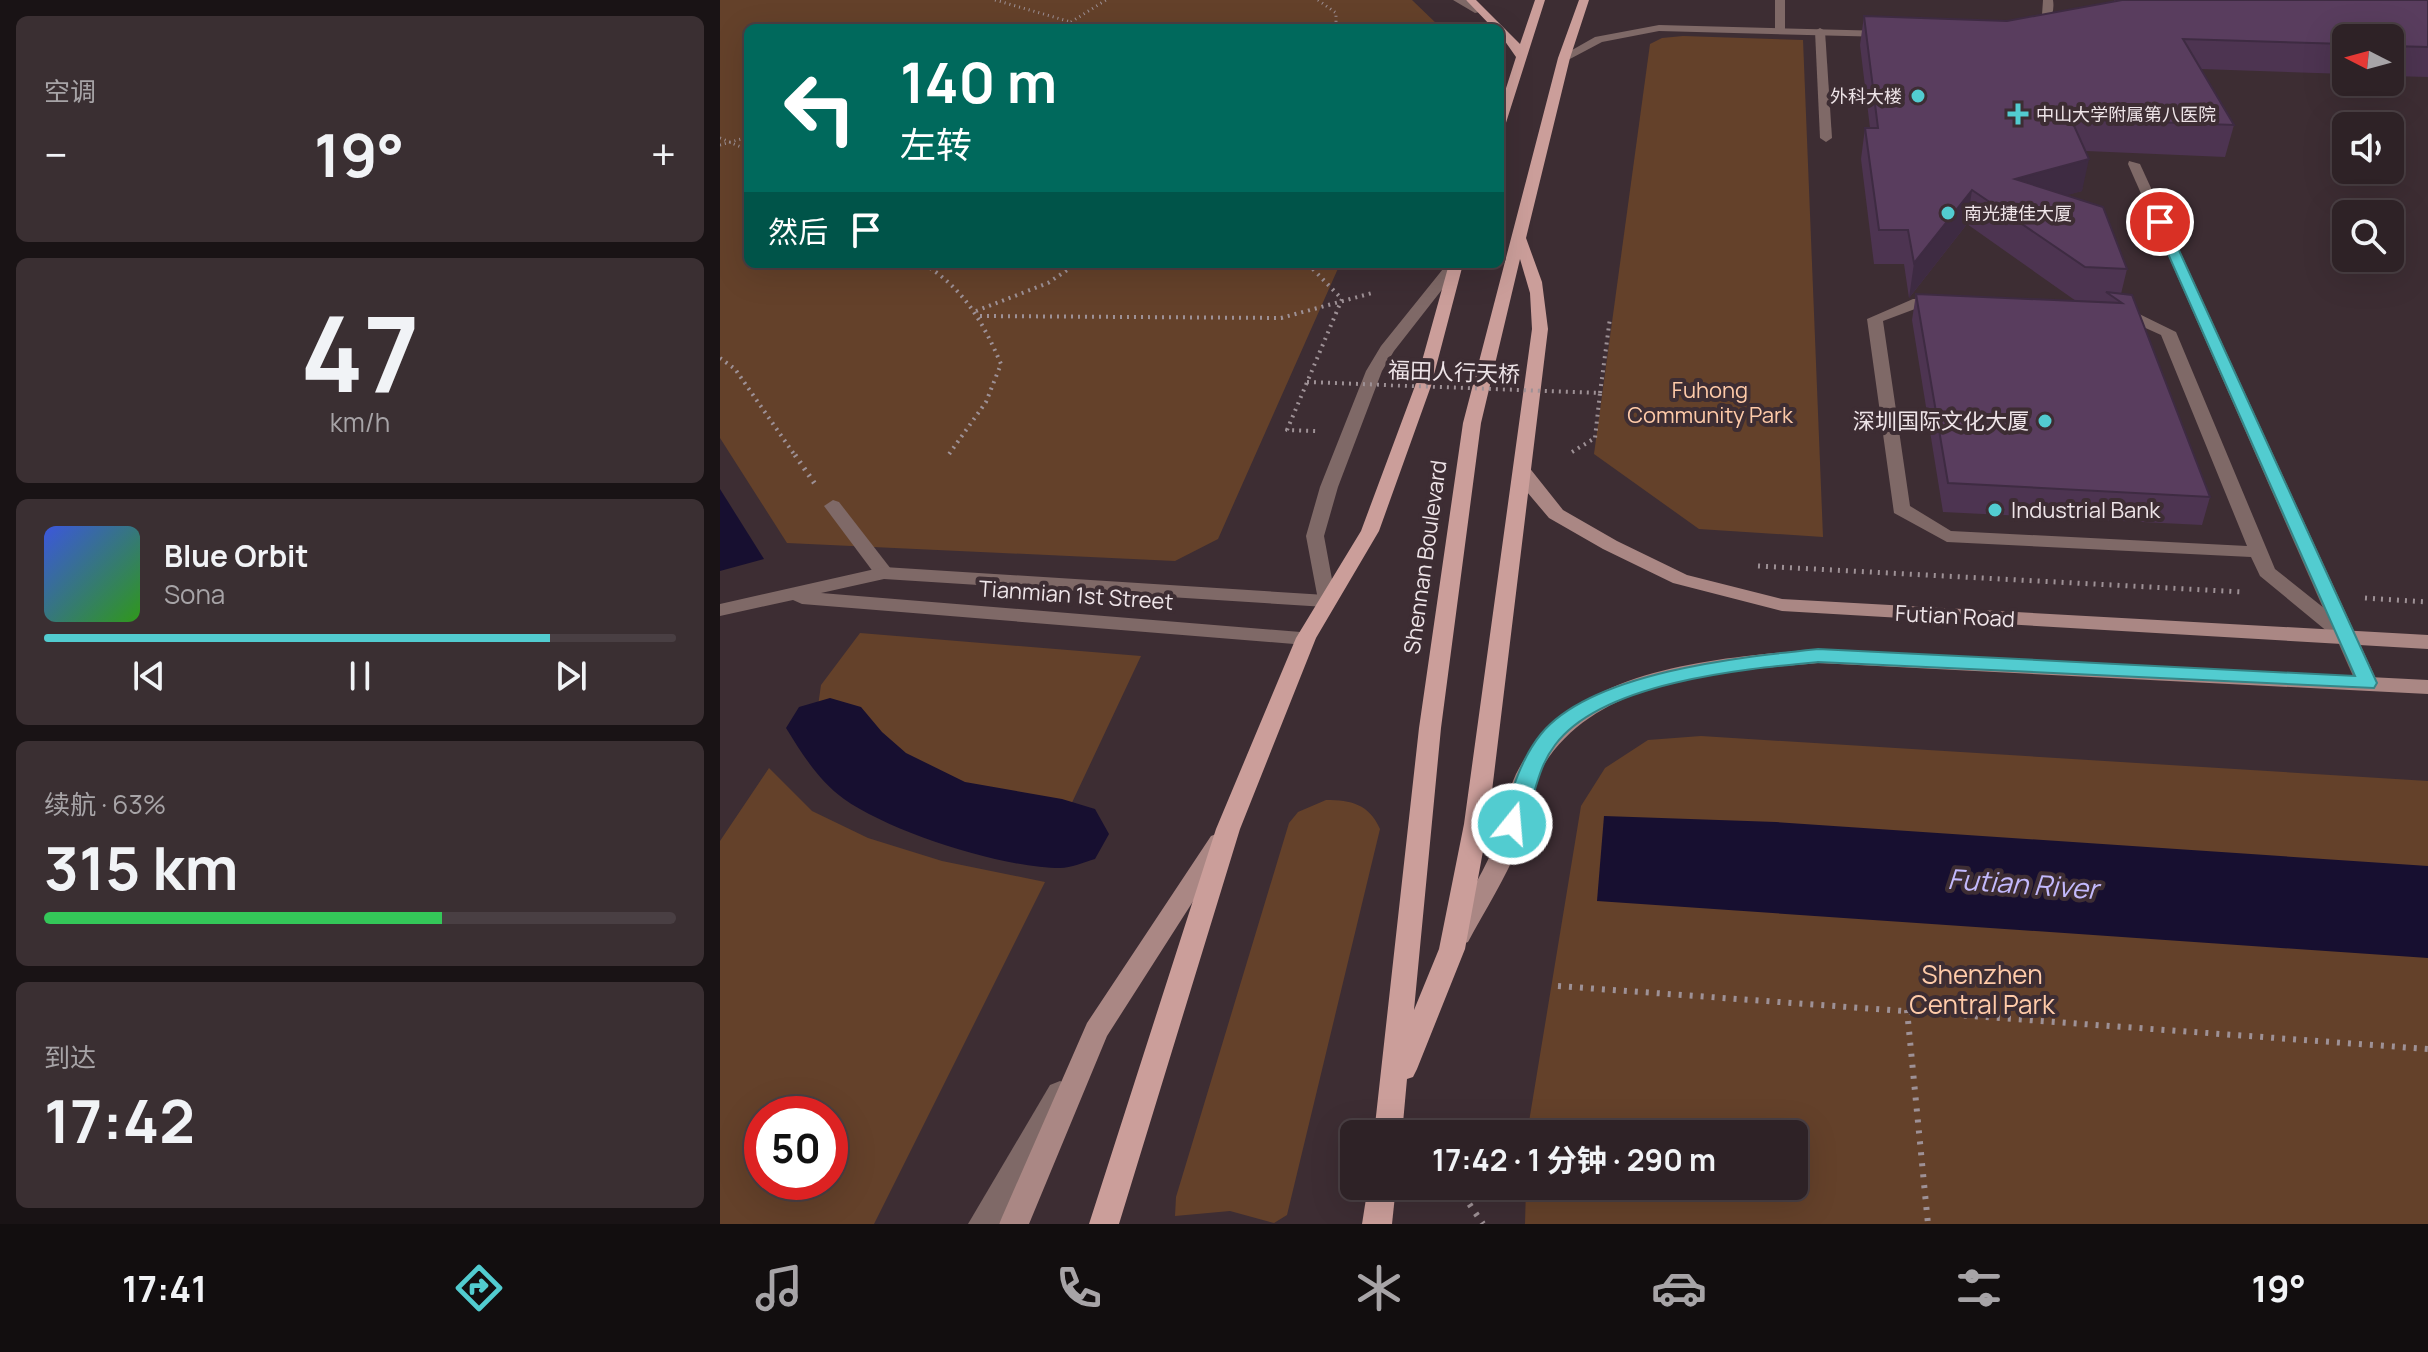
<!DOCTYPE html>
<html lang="zh">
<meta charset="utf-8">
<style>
:root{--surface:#2e2226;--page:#3a2f32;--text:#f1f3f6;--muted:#a7a4a7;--line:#493f43;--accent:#52ccd0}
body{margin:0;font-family:Manrope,"Noto Sans SC",sans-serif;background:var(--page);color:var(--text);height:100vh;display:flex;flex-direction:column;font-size:30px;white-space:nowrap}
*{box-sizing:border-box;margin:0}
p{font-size:26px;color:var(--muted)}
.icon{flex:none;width:44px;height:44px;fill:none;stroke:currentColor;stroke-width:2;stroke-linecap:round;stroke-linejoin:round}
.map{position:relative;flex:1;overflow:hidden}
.details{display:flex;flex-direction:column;gap:16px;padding:16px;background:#191315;width:720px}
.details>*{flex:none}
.banner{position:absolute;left:24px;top:24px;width:760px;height:244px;border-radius:12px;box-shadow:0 8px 32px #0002,0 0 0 2px var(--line);background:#00695c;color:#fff;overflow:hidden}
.needle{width:52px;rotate:276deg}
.buttons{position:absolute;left:1612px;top:24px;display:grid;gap:16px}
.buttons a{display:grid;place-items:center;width:72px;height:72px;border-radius:12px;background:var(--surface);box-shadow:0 8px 32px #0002,0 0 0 2px var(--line);font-size:40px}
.speed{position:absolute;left:24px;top:1096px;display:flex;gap:16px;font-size:40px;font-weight:700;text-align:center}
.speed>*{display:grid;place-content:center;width:104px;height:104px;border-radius:50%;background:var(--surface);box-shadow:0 8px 32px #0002,0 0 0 2px var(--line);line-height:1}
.speed .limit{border:12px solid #d22;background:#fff;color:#111}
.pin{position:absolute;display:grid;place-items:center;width:68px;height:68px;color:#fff;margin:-34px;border:4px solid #fff;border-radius:50%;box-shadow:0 2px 8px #0007}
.me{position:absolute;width:88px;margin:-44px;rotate:17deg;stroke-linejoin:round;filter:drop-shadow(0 0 6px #0008)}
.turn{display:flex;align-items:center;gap:28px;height:168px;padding:0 24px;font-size:36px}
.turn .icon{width:104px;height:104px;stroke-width:2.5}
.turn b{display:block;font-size:56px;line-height:68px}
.then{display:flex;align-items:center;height:76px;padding:0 24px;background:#0003;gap:16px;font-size:30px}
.big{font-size:60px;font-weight:700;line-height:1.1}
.details .widget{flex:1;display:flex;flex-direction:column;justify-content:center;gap:12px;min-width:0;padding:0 28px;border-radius:12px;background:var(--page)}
.details .dial{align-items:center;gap:0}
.dial b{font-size:104px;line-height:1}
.song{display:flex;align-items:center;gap:24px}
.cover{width:96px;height:96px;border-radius:12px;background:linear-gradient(135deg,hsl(230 70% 55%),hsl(110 70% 35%))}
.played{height:8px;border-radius:4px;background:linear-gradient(90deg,var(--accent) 80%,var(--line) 80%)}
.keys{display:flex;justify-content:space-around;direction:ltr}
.heat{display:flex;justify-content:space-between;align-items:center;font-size:44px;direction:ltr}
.charge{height:12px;border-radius:6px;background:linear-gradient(90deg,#34c759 63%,var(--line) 0)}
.trip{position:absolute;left:620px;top:1120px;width:468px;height:80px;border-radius:12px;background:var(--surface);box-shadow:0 8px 32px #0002,0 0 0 2px var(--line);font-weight:700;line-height:80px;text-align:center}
.tab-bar{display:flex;height:128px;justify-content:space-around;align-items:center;background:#120e0f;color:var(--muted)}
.tab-bar .icon{width:56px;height:56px}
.tab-bar .current{color:var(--accent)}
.tab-bar b{font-size:36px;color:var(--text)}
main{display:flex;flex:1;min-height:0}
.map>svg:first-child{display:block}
.green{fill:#64412a;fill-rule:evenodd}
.water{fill:#170f30}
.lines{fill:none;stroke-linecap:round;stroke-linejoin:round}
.river{fill:#170f30;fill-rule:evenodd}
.path-far3{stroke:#9e9196;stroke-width:3;stroke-dasharray:1 4;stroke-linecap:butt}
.path-far2{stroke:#9e9196;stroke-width:4;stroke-dasharray:2 5;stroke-linecap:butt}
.path-far1{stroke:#9e9196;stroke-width:5;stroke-dasharray:2 6;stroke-linecap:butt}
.path{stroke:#9e9196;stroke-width:6;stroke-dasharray:3 8;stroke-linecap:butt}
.service{fill:#7f6967;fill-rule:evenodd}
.minor{fill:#7f6967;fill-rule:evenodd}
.secondary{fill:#aa8784;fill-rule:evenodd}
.primary{fill:#cb9e9a;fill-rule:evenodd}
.path-bridge{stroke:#9e9196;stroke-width:4;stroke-dasharray:2 5;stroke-linecap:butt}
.wall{fill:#4d3451}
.shaded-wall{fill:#3e2b42}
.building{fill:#593d5e;stroke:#3e2b42;stroke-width:2}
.route{fill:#52ccd0;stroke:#358587;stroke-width:2}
.poi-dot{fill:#52ccd0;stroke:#3d2d33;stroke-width:3}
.labels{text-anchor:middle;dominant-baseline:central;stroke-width:8;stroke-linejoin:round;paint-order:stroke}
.far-poi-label{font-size:18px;fill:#eee4e8;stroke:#3d2d33;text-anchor:start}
.street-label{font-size:22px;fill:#eee4e8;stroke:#3d2d33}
.park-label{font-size:22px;fill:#ffcba9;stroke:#3d2d33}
.poi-label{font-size:22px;fill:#eee4e8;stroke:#3d2d33;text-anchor:end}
.near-park-label{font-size:26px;fill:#ffcba9;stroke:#3d2d33}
.near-water-label{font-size:28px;font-style:italic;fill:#c3b9fc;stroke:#3d2d33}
</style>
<main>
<section class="details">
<div class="widget"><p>空调</p>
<div class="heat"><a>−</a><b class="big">19°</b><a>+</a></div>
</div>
<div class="widget dial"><b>47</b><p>km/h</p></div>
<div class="widget">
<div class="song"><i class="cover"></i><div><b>Blue Orbit</b><p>Sona</p></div></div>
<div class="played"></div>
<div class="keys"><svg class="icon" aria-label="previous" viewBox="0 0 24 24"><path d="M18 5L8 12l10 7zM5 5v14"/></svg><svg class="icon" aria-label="pause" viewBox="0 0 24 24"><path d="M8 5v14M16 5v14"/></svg><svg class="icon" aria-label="next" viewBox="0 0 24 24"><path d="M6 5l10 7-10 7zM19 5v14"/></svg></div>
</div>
<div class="widget"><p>续航 · 63%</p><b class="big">315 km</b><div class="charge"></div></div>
<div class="widget"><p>到达</p><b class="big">17:42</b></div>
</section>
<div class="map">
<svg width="1708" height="1224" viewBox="0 0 1708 1224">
<rect width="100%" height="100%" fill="#3d2d33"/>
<g class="green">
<path d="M0,0H692L719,26L28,28V264H620L498,539L455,561L67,543L0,438Z"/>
<path d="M963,36L1083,40L1103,537L979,529L874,454L930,44L942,38Z"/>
<path d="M140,633L421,656L349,809C253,791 171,778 98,706L101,685Z"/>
<path d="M981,736L1708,781V1224H805L806,1186H1074V1134H807L861,806L885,768L928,740Z"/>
<path d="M49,768L92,811L148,838L222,861L325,882L154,1224H0V841ZM110,1114V1182H42V1114Z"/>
<path d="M606,800C631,800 649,804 660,829L567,1215L554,1223L510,1211L455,1216L456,1197L569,823L578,812Z"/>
</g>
<g class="water">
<path d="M0,489L44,559L0,571Z"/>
<path d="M884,816L1056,822L1708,866V958L877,901Z"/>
</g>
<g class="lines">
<path class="river" d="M110,698L141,707L162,732L186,753L245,782L342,799L375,809L389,834L375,859C364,862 351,868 340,868C283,868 170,832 124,799C99,781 82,754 66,728L79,707Z"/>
<g class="path-far3">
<path d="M275,0L351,22L356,28"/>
<path d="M598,0L616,13V28"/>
<path d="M351,22L386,0"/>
<path d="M0,138L28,150"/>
<path d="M0,145L28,137"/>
</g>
<g class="path-far2">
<path d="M204,264C244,289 263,322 281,364L266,402L227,457"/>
<path d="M588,264L622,299L567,430L596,431"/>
<path d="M256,311L328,283L356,264"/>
<path d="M260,316L561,318L652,293"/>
<path d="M0,358L15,369L76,457"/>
<path d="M880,393L890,318"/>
<path d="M852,452L875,438"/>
</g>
<g class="path-far1">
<path d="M75,455L95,484"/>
<path d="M1038,566L1523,592"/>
<path d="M1645,598L1708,602"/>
</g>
<g class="path">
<path d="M838,986L1708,1049"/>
<path d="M1187,1010L1208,1224"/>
<path d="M737,1186L763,1224"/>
</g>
<g class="service">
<path d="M733,0H746L764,11L755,13Z"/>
<path d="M1055,0H1065V30L1060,33L1055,30Z"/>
<path d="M1100,28L1105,31L1112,138L1106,142L1100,138L1095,31Z"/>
<path d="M727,264H742L674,351L662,371L618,487L604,536L616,601L606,607L599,605L586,536L600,487L646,371L661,346Z"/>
<path d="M1193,299L1220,300L1228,305L1220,310L1195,309L1163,321L1190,506L1231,531L1527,546L1441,335L1388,311L1396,306L1409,309L1456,332L1555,569L1634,632L1637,637L1634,642H1620L1540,576L1531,557L1227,542L1174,513L1147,319Z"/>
<path d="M113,500L119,502L171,569L174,573L171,577H157L104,506Z"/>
<path d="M340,1081L350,1085L354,1093L279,1224H248L330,1085Z"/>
</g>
<g class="minor">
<path d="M1323,0H1333C1336,18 1324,32 1305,31V27L1322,15Z"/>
<path d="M939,25L1166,31L1171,34L1166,37L939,31L882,42L848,60L838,58L875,37Z"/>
<path d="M1409,161L1420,164L1658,683L1654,688H1640L1636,683L1408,164Z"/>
<path d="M164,567L606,595L616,601L606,607L164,579L101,593L593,633L596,638L586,645L82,604L73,600L0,616V604Z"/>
</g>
<g class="secondary">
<path d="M802,465L808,466L843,510L897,541L967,575L1062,599L1708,635V649L1062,611L953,583L883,549L829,518L807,492L793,470Z"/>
<path d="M1098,649L1708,680V694L1098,663C1001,672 872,677 819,773C808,795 807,821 799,844C786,878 765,910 748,942L739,945L730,942L726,935C742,906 760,879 773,849C783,825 785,797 796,774C849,666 994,659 1098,649Z"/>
<path d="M499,833L507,836L511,842L387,1036L309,1224H279L367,1023L491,836Z"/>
</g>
<g class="primary">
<path d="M746,0H756L800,44L815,0H825L784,129L780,130V107L796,57L780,34V28H773Z"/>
<path d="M859,0H869L850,58L806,238L822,282L828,329L768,824L745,949L697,1069L693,1077L687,1079L682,1134H654L699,728L743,423L838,58ZM800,259L810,293L812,329L744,824L719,949L694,1010L721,728L761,423Z"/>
<path d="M729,264H743L711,386L659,531L596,638L520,829L399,1224H369L496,829L576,638L641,531L695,386Z"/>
<path d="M648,1186H676L672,1224H642Z"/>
</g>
<path class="path-bridge" d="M587,382L880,393L875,438"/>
</g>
<path class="wall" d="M1394,0H1708V77L1670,76V38H1626V74L1481,69L1514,125L1505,157L1366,151L1362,191L1346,195L1407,269L1401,294L1490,497L1482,525L1223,512L1192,320L1196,294L1356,301L1247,224L1189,298L1184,264H1154L1141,159L1145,128H1150L1140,45L1144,16L1287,21L1394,2Z"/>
<g class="shaded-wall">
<path d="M1369,159L1362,191L1289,212L1295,179Z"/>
<path d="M1252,190L1247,224L1189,298L1194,263Z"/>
</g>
<g class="building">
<path d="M1402,0H1708V47L1670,46V38H1626V44L1463,39L1514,125L1351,119L1369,159L1295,179L1383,207L1407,269L1365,267L1252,190L1194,263L1188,230H1159L1145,128H1158L1144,16L1287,21Z"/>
<path d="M1386,292L1412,295L1490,497L1228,483L1196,294L1402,303Z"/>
</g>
<path class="route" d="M1440,218L1446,222L1657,683L1654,688L1098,662C1024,669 882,682 835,745C815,771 815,803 800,830H785L782,824C791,793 800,760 821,734C872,672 1021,657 1098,649L1635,676L1434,222Z"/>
<g class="poi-dot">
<circle cx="1198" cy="96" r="8"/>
<path d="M1294 102h8v8h8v8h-8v8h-8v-8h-8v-8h8z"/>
<circle cx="1228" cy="213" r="8"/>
<circle cx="1325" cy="421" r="8"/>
<circle cx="1275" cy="510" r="8"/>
</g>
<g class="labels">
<g class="far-poi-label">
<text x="1182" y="96" text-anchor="end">外科大楼</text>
<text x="1316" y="114">中山大学附属第八医院</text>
<text x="1244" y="213">南光捷佳大厦</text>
</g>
<g class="street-label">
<text transform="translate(734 372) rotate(2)">福田人行天桥</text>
<text transform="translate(705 557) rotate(-82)">Shennan Boulevard</text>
<text transform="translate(356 595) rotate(4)">Tianmian 1st Street</text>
<text transform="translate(1235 616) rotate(3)">Futian Road</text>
</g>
<g class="park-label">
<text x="990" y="390">Fuhong<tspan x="990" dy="25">Community Park</tspan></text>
</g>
<g class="poi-label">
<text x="1309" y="421">深圳国际文化大厦</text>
<text x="1291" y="510" text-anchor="start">Industrial Bank</text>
</g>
<g class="near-park-label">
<text x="1262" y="974">Shenzhen<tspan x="1262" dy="30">Central Park</tspan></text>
</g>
<g class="near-water-label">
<text transform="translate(1303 883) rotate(4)">Futian River</text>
</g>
</g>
</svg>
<div class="buttons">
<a><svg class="needle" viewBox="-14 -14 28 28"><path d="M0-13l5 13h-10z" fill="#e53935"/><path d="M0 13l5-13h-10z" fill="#a7a4a7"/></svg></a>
<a><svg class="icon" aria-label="sound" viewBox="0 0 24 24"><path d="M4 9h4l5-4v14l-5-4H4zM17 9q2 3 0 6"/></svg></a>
<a><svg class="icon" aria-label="search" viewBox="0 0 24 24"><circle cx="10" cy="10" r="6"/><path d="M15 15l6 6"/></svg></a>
</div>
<div class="speed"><div class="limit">50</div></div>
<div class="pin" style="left:1440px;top:222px;background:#d93025"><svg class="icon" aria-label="arrive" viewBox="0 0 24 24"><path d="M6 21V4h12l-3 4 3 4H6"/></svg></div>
<svg class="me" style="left:792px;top:824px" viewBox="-20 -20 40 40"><circle r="17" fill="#52ccd0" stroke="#fff" stroke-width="3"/><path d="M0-11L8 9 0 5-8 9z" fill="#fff"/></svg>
<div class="trip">17:42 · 1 分钟 · 290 m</div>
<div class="banner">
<div class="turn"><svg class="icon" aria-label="left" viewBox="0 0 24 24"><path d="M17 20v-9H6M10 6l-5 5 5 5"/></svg><div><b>140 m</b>左转</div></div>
<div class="then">然后<svg class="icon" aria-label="arrive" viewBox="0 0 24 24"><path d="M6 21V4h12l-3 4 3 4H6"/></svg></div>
</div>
</div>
</main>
<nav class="tab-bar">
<b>17:41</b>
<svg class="icon current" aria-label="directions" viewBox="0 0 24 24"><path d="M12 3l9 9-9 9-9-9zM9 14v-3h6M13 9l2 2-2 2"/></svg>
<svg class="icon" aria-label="music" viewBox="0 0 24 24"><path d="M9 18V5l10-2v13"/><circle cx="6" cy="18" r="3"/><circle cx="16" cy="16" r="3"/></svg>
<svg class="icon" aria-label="phone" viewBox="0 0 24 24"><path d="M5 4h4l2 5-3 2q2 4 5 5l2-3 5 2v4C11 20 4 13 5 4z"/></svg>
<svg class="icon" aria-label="climate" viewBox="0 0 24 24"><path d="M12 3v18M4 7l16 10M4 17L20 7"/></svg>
<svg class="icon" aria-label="car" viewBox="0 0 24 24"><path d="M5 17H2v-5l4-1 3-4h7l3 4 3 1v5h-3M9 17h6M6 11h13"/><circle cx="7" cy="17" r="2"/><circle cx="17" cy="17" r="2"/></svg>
<svg class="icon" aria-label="filters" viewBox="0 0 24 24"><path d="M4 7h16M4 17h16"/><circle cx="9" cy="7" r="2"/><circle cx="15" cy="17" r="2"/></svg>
<b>19°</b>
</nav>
